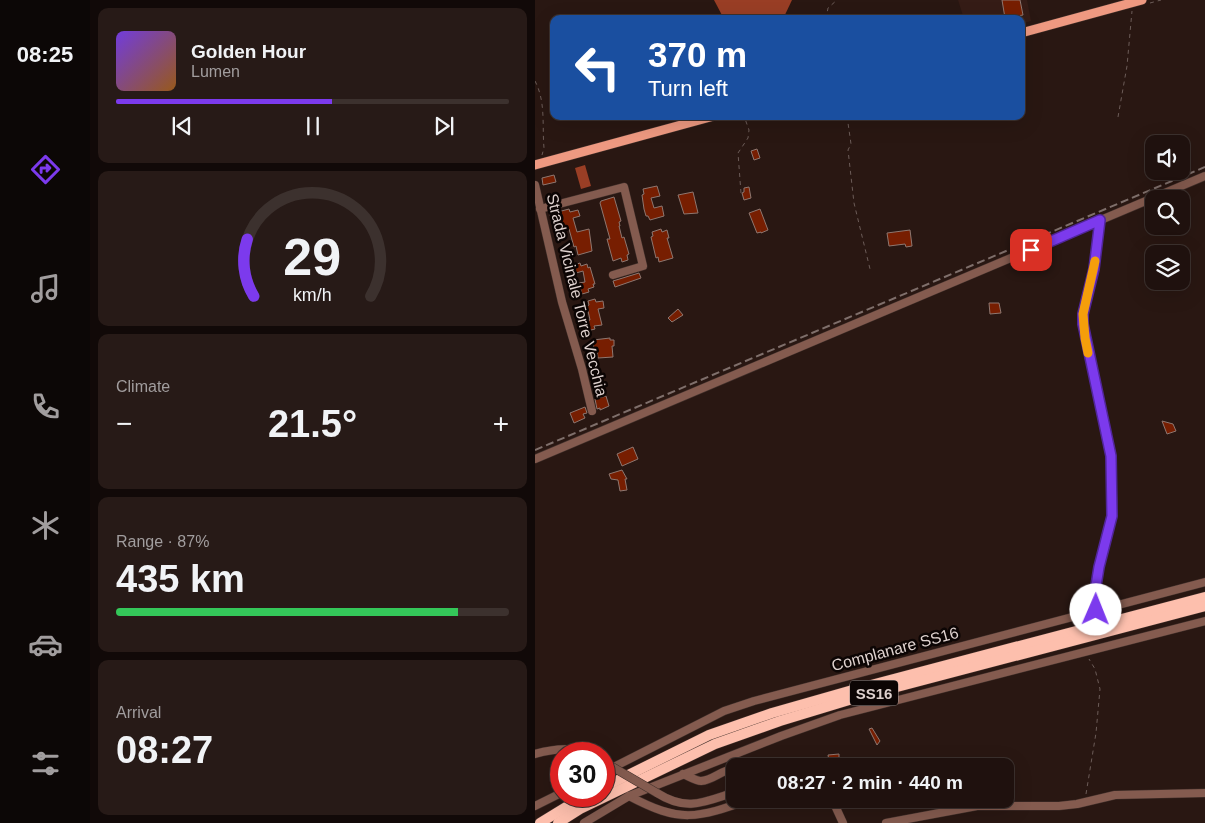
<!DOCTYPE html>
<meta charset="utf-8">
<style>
:root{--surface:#1f110e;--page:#271a17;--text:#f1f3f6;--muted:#a19d9e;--line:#3c312e;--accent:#7c3aed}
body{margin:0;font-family:Helvetica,sans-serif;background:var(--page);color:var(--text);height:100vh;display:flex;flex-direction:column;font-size:19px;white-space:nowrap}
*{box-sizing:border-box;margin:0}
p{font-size:16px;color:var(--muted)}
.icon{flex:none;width:28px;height:28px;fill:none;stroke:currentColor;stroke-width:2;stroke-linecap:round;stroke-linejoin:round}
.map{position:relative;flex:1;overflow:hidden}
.side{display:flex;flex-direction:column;gap:8px;padding:8px;background:#110908;width:445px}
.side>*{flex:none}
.banner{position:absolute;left:15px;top:15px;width:475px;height:105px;border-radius:10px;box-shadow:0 5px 20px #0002,0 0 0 1px var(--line);background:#1a4fa0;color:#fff;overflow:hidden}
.controls{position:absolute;left:610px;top:135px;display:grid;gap:10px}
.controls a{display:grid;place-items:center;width:45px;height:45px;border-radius:10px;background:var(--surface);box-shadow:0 5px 20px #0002,0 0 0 1px var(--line);font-size:25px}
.speed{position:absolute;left:15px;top:742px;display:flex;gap:10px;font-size:25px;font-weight:700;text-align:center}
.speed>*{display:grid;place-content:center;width:65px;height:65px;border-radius:50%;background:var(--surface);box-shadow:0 5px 20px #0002,0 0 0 1px var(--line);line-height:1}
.speed .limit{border:8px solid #d22;background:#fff;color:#111}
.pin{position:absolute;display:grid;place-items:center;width:42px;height:42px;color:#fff;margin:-21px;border-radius:10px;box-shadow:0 2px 8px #0006}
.me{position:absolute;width:55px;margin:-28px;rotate:1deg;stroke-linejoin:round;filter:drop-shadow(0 0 4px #0008)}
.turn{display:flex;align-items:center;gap:18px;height:105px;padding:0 15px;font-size:22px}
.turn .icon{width:65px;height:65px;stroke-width:2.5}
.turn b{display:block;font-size:35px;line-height:42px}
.big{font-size:38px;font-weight:800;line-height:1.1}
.side .card{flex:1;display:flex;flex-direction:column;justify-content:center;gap:8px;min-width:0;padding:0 18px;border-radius:10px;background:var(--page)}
.side .dial{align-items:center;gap:0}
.dial svg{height:130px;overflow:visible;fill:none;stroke:var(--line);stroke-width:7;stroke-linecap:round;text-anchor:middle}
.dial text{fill:var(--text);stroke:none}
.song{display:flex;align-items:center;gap:15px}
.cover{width:60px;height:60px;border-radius:8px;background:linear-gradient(135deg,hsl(260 70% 55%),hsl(30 70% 35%))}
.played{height:5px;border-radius:2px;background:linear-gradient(90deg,var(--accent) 55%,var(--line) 55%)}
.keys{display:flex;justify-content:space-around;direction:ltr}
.heat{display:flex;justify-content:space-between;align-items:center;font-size:28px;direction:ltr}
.charge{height:8px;border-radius:4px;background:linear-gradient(90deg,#34c759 87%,var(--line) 0)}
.trip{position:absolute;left:191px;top:758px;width:288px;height:50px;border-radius:10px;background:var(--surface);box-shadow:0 5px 20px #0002,0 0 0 1px var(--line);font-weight:800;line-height:50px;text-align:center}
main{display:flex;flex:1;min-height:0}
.tabs{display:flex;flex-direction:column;width:90px;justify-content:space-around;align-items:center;background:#0c0706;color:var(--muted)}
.tabs .icon{width:35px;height:35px}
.tabs .selected{color:var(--accent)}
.tabs b{font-size:22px;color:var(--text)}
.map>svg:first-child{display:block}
.built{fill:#351c16}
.water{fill:#993e25}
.building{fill:#771e01;stroke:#8e7770}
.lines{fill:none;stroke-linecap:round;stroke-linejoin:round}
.minor-casing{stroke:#42312c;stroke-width:9}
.major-casing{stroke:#42312c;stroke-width:10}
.highway-casing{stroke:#42312c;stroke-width:11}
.path{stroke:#6c5c58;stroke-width:1;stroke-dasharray:4 4;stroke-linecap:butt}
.minor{stroke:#845b4f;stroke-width:8}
.major{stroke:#ee9981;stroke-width:9}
.highway{stroke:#fdbfad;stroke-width:10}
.rail{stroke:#7f6f6b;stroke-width:2;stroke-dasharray:8 4;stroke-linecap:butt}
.minor-bridge-casing{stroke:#42312c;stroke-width:9;stroke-linecap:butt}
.minor-bridge{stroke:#845b4f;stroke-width:8}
.route-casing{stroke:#51269a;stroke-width:12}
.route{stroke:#7c3aed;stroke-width:9}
.slow{stroke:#f59e0b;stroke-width:9}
.labels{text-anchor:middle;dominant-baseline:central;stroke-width:5;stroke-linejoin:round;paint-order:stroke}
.shield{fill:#0c0504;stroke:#9f9491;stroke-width:1}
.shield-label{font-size:15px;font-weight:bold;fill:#ded1ce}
.street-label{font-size:16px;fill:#ded1ce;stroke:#0c0504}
</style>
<main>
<nav class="tabs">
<b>08:25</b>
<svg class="icon selected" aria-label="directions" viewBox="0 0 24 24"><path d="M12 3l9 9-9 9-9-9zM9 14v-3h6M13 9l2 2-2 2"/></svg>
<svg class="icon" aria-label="music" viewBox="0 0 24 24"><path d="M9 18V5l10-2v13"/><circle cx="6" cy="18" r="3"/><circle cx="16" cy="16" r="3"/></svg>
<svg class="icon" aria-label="phone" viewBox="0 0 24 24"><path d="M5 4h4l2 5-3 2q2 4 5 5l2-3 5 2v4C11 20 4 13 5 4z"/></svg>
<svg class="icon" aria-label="climate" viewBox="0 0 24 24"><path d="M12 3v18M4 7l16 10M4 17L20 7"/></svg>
<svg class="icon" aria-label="car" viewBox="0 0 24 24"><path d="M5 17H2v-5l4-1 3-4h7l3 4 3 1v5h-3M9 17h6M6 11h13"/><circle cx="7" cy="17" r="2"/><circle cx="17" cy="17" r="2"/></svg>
<svg class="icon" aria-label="filters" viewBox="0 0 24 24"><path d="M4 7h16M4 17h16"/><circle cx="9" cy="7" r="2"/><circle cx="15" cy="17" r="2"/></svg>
</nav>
<section class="side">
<div class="card">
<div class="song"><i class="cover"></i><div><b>Golden Hour</b><p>Lumen</p></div></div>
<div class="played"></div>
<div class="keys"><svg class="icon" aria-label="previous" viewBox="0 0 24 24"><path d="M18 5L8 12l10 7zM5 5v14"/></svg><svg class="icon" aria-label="pause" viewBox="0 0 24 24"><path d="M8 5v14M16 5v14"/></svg><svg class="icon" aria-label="next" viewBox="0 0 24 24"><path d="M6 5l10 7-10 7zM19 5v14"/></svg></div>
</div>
<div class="card dial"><svg viewBox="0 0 100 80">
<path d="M14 69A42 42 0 1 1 86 69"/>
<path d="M14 69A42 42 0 0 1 10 34" stroke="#7c3aed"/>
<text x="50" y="56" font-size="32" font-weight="700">29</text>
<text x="50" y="72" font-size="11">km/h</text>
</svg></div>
<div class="card"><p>Climate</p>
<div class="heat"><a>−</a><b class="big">21.5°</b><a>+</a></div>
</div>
<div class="card"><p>Range · 87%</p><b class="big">435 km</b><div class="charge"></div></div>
<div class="card"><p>Arrival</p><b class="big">08:27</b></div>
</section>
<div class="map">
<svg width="670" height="823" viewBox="0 0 670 823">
<rect width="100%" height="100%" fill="#291712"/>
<path class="built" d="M423,0H492L496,21L486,24V19H429Z"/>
<g class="water">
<path d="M179,0H257L248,19H189Z"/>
<path d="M50,165L56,186L46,189L40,168Z"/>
</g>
<g class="building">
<path d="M467,0H485L488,15L470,18Z"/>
<path d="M222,149L225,158L219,160L216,151Z"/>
<path d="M19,175L21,182L8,185L7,178Z"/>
<path d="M122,186L125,196L116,198L119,208L127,206L129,216L115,220L113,216H111L109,209L107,195L109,194L108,189Z"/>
<path d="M214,187L216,198L209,200L207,193L209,192V188Z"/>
<path d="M158,192L163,213L149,214L143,195Z"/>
<path d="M79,197L86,221L84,222L85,226H84L87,238L89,237L94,254L92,255L93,260L87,262L86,258L78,261L72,239H75L65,203L66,201Z"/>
<path d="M34,209L35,212L43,210L45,216L38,218L42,232L54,229L57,251L43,255L41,246L39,247L34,229L26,231L24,222L17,223L15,214Z"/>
<path d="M225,209L233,230L226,233V232L222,233L214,213Z"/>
<path d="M126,229L127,232L132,230L134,238H132L138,258L124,262L123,257L121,258L116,237L118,236L117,232Z"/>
<path d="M375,230L377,246L371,247L370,244L354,246L352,233Z"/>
<path d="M45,263L46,266L52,264L53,268L55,267L60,284H58L59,287L53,289L54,292L47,294L44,283L50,282L48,271L41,273L39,265Z"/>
<path d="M104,273L106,278L80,287L78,281Z"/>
<path d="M60,299L61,302L68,301L69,308L63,309L67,325L59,326L60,329L52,331L49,321L55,320L52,306L54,305L53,301Z"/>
<path d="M454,303H464L466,313L455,314Z"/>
<path d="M143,309L148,315L137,322L133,318Z"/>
<path d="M75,338V340H79V346H77L78,357L63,358L62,350H59L58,340Z"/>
<path d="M71,396L74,406L65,410V408L62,409L60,399Z"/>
<path d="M50,407L52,413L48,414L50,418L39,423L35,413Z"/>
<path d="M627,421L638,424L641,431L632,434Z"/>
<path d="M98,447L103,459L87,466L82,454Z"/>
<path d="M87,470L92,479H90L92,490L85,491L83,480L76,479L74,474Z"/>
<path d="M337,728L345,741L342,745L334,729Z"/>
<path d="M304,754V766H298V761H294L293,755Z"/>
</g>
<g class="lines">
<defs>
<g id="minor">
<path d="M0,185L27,302L47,369L57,411"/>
<path d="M5,209L89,187L108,266L78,275"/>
<path d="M0,459L670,176"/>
<path d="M561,610L560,592L564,567L577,516L578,501L575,456L548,324V314L559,269L565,220"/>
<path d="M0,754C17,749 36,746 52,754"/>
<path d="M69,772L189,711L219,701L670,582"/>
<path d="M148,774C153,776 161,781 166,781C179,780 187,769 200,769"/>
<path d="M122,793C152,812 169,802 200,792"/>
<path d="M94,796C145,823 161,819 216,799"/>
<path d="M234,799L243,802L250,799"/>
<path d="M297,799L308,823"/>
<path d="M0,806L26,793"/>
<path d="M49,823L94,796L246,736L305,715L670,621"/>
<path d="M351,823L442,806H524L542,804L580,795L670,793"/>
</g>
<g id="major">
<path d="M486,33L607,0"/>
<path d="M0,165L179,116"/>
</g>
<g id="highway">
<path d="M69,787L174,735L237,713L321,689L670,597"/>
<path d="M5,823L49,796"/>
<path d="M23,823L45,809L180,744L245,721L324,697L670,606"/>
</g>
</defs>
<use href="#minor" class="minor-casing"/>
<use href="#major" class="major-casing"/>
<use href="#highway" class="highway-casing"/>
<g class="path">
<path d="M615,3L626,0"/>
<path d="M291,19L293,8L302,0"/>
<path d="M0,81C11,102 7,126 9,148L7,155"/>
<path d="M312,116L316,144L313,150L319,203L335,269"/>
<path d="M583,117L592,66L597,11"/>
<path d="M185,120L199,116"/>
<path d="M206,193L203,153L213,138L214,130L209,116"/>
<path d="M551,794L561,733L565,689L560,669L554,659"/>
</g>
<use href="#minor" class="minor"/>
<use href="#major" class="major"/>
<use href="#highway" class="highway"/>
<path class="rail" d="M0,450L670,167"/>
<defs>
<path id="minor-bridge" d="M69,762L122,793"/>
</defs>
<use href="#minor-bridge" class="minor-bridge-casing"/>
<use href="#minor-bridge" class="minor-bridge"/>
</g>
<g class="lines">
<defs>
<path id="route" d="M496,250L565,220L559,269L548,314V324L576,456L577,516L564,567L560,592L561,610"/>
</defs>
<use href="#route" class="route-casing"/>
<use href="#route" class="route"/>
<path class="slow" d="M553,353L550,338L548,314L560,261"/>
</g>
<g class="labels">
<rect class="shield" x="315" y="680.5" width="48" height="25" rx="4"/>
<g class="shield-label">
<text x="339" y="693">SS16</text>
</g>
<g class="street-label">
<text transform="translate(42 295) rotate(76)">Strada Vicinale Torre Vecchia</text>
<text transform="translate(360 649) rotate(-15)">Complanare SS16</text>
</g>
</g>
</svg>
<div class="controls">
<a><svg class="icon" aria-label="sound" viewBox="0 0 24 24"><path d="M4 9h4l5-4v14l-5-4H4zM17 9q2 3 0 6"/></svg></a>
<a><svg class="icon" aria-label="search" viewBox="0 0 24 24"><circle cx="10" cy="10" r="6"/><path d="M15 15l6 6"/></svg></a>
<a><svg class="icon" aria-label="layers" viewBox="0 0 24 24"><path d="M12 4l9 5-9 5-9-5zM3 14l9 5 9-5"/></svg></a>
</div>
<div class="speed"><div class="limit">30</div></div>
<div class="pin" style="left:496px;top:250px;background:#d93025"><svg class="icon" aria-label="arrive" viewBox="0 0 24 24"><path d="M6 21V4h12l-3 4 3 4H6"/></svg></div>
<svg class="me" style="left:561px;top:610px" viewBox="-20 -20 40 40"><circle r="19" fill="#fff"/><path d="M0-13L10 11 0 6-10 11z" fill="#7c3aed"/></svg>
<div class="trip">08:27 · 2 min · 440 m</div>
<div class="banner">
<div class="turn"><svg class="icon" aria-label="left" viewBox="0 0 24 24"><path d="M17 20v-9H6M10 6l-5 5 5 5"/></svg><div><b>370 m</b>Turn left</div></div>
</div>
</div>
</main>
